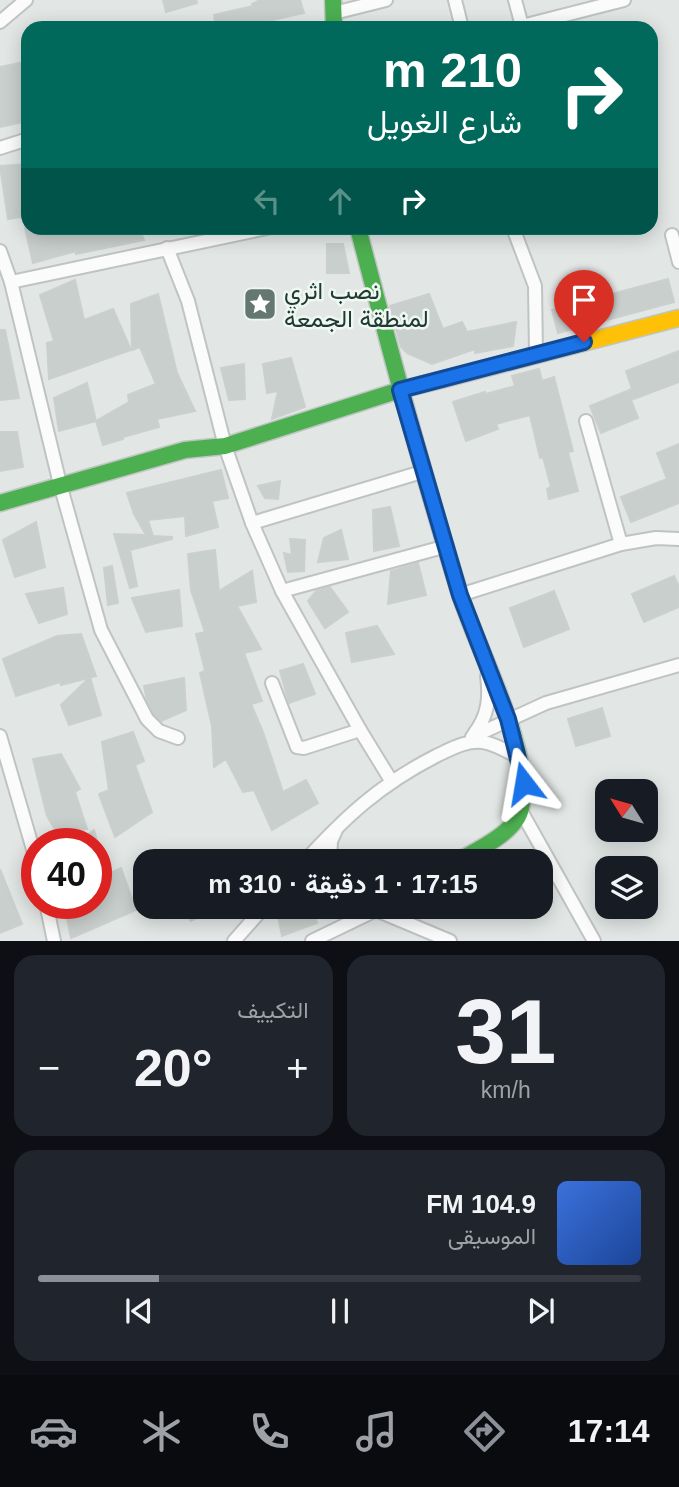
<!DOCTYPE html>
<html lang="ar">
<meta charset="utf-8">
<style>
:root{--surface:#171b24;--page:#20242c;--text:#f1f3f6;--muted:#9ea1a6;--line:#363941;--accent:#8c9099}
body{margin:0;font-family:Helvetica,Vazirmatn,sans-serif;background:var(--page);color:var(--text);direction:rtl;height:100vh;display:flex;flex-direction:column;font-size:26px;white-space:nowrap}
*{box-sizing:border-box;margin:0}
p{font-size:23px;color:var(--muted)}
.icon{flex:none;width:38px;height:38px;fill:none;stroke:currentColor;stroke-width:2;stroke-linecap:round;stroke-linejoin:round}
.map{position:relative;height:941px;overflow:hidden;direction:ltr}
.details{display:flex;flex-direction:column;gap:14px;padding:14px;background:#0d0f14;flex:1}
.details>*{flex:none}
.banner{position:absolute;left:21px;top:21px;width:637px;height:214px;border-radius:21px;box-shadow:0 4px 18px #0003;direction:rtl;background:#00695c;color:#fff;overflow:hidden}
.needle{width:46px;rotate:307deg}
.tools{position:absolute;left:595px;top:779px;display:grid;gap:14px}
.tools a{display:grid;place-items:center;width:63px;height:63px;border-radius:14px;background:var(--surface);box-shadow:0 4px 18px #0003;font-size:35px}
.speed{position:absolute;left:21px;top:828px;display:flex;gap:14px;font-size:35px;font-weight:700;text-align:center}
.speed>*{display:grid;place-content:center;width:91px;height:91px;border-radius:50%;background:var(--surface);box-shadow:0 4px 18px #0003;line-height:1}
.speed .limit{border:10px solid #d22;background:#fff;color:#111}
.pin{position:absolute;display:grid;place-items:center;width:60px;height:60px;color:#fff;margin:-72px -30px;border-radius:50% 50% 50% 0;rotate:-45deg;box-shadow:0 0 7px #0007}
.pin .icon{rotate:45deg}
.me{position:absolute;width:77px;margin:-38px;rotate:346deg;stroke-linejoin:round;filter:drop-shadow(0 0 5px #0008)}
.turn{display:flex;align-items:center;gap:24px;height:147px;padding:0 21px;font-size:32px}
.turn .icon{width:91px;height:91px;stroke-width:2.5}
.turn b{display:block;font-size:49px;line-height:60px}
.lanes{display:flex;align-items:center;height:66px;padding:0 21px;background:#0003;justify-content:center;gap:35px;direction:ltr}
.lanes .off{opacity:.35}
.big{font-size:52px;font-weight:700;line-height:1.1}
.details .card{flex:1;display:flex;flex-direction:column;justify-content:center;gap:10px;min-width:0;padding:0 24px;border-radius:21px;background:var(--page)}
.details .dial{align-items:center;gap:0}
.dial b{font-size:91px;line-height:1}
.song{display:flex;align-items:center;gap:21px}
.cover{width:84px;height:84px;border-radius:10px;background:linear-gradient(135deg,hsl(220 70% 55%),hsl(220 70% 35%))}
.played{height:7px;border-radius:4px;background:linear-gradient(90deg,var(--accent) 20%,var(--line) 20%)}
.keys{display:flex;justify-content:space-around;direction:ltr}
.heat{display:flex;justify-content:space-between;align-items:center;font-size:38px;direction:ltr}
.details .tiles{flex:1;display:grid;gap:14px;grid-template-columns:1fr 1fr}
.card:last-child{grid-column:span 2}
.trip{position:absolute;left:133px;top:849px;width:420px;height:70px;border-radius:21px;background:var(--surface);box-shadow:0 4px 18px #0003;font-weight:700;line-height:70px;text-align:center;direction:rtl}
.tabs{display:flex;height:112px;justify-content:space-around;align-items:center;background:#090b0e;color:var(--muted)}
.tabs .icon{width:49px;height:49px}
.tabs .selected{color:var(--accent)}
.tabs b{font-size:32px;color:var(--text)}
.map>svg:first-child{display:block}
.building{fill:#c9cfcc;stroke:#cbd0ce;stroke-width:2}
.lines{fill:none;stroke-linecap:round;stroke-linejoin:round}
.street-casing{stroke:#bfc4c2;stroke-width:16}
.fast-casing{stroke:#bec5c2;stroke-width:19}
.slow-casing{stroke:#bec5c2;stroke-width:19}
.street{stroke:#fbfbfb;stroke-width:12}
.fast{stroke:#4caf50;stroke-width:16}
.slow{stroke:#ffc107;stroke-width:16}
.route-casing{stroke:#114b97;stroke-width:18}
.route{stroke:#1a73e8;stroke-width:12}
.labels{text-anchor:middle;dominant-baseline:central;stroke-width:5;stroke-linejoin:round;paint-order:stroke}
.poi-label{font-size:24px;fill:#203a31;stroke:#eff7f3;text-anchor:start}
</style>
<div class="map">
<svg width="679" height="941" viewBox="0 0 679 941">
<rect width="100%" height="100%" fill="#e2e7e5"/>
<g class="building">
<path d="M163,0H196L197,3L166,12Z"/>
<path d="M260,0H300L304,13L237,28H216L214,15L253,6L252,4Z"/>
<path d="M20,63L28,105V121L0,127V67Z"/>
<path d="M28,164V216L8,219L0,166Z"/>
<path d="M25,228H139L144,240L76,254V251L33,263Z"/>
<path d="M327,244H343L349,273H327Z"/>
<path d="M668,279L674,302L558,333L552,310Z"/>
<path d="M75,280L84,320L113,309L131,350L49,379L47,343L54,341L40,295Z"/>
<path d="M158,294L177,373L195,411L157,419L159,427L123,437V439L103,445L96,421L129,402L128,395L156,384L140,347L132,350L131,304Z"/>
<path d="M429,294L443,329L462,322L467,332L516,322L513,346L475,353V349L432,364L407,353L401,347L390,306Z"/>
<path d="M0,330H5L19,398L0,400Z"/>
<path d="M679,351V382L631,400L638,418L601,433L590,406L632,389L626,371Z"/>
<path d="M291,358L305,407L272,419L278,391L267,393L263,364Z"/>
<path d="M244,364L245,399L229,400L221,368Z"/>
<path d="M539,369L542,381L554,377L573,451L568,452L578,491L549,499L547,489L551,487L543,457L540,458L530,415L496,424L498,429L466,441L453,402L485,392L486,394L515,386L512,376Z"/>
<path d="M87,383L96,421L59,431L54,398Z"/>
<path d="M0,432H17L23,467L0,471Z"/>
<path d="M679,444V503L631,522L621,497L667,479L657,453Z"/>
<path d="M221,470L228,498L212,501L218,527L186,536L185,516L148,520L153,536L172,537V539L130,550L137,586L130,588L114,534L146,535L134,514L127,493Z"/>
<path d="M280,481L278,499L265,498L258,486Z"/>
<path d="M390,507L399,546L374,551L373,510Z"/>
<path d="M36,522L45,567L15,577L3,540Z"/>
<path d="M341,530L348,559L318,562L324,538Z"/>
<path d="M290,539L305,540L304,571L288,572L284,553L292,555Z"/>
<path d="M215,550L219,591L252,571L256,602L237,606L261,649L244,653L262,701L251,704L263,732L283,792L306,780L318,803L272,830L254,790L243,792L226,759L214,767L212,726L200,673L205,671L196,634L205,632L191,590L188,554Z"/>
<path d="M418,563L426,595L388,604L391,571Z"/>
<path d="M112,566L118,603L108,605L104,568Z"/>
<path d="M674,576L679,587V607L644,622L632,594Z"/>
<path d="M330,587L348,612L325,628L308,601L316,591Z"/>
<path d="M63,588L67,614L39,623L26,594Z"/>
<path d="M179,590L182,626L146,632L132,598Z"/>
<path d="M554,591L569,629L524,647L510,608Z"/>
<path d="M377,626L394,654L352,662L346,633Z"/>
<path d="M81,634L96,676L61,685L60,682L16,696L3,659L57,636Z"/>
<path d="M303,664L315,694L289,703L280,671Z"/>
<path d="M90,677L101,715L69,725L61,705Z"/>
<path d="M184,678L186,710L161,721L154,714L147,701L144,686Z"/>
<path d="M602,708L610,736L576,746L568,719Z"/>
<path d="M133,732L144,761L135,765L152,812L115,837L99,794L109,790L102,742Z"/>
<path d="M61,754L80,789L75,792L87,829L58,834L47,816L33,759Z"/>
<path d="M94,830L98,844H74Z"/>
<path d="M96,853H100L106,875L121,868L136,910L71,938L64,903H96Z"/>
<path d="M0,869L22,924L0,933Z"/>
<path d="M180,906H218L191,921Z"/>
<path d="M294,906H311L317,923L282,936L278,916Z"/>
</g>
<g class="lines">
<defs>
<g id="street">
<path d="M455,0L462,28"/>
<path d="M515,0L522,26L515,28"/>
<path d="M334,13L386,0"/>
<path d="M0,22L26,0"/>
<path d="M522,26L624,0"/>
<path d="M0,148L28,139"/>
<path d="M513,228L535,286L536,354"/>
<path d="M672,235L679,262"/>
<path d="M167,248L188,301L225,446L252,523L282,591"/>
<path d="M0,251L11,282"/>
<path d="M252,523L425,471"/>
<path d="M621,544L656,538L679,539"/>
<path d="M460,595L621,544L586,421"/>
<path d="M272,683L297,747L304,748L360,730L282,591L447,546"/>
<path d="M360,730L392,782"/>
<path d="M474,734C488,716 490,698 487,676"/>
<path d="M0,736L37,863"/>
<path d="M472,737L546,703L679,665"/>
<path d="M178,738L159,731L147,719L101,630L60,484L11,282L267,228"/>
<path d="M521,811L594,941"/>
<path d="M305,861C346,816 381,784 436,756C451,749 466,740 483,742C495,744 507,751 518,757"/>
<path d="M330,861L331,841L336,830"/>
<path d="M46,903L54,941"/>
<path d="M234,941L265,906"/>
<path d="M312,941L376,910L450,941"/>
</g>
<g id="fast">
<path d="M333,0L334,28"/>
<path d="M358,228C390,350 422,471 459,591C477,651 533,748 521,808C517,832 477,850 458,861"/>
<path d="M0,503L185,450L225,446L400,390L444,379"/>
</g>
<path id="slow" d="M444,379L679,318"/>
</defs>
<use href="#street" class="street-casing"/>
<use href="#fast" class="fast-casing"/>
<use href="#slow" class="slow-casing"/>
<use href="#street" class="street"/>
<use href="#fast" class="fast"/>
<use href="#slow" class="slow"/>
</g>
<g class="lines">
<defs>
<path id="route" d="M524,783L508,719L460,595L400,390L584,342"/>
</defs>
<use href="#route" class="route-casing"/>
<use href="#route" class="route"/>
</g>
<defs>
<symbol id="sight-square" viewBox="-11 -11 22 22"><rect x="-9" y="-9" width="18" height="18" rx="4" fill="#647770" stroke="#eff7f3"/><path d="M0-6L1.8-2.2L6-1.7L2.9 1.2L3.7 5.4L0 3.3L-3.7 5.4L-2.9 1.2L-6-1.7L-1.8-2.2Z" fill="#fff"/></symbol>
</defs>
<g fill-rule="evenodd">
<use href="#sight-square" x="241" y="285" width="38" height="38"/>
</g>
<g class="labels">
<g class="poi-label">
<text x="284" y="290">نصب اثري<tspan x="284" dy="28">لمنطقة الجمعة</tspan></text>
</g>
</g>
</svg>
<div class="tools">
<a><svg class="needle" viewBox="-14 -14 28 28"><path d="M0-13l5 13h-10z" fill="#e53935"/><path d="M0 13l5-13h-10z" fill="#9ea1a6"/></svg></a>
<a><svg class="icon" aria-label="layers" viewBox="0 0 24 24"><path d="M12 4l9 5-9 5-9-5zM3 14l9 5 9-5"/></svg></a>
</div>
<div class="speed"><div class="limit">40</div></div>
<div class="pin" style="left:584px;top:342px;background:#d93025"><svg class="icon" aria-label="arrive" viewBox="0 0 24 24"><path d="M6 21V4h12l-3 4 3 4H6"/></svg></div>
<svg class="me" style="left:524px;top:783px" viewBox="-20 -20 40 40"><path d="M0-17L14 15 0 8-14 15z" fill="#1a73e8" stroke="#fff" stroke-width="4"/></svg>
<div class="trip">17:15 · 1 دقيقة · 310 m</div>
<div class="banner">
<div class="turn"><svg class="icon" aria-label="right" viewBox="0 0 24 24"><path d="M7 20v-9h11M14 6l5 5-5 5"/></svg><div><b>210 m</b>شارع الغويل</div></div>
<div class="lanes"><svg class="icon off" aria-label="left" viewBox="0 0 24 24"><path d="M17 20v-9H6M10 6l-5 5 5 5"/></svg><svg class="icon off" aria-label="ahead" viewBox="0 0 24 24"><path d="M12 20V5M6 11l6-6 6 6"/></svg><svg class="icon" aria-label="right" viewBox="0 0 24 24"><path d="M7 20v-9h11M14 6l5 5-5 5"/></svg></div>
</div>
</div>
<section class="details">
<div class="tiles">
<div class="card dial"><b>31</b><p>km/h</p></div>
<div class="card"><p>التكييف</p>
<div class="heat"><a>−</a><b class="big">20°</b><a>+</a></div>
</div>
<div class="card">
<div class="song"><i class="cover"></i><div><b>104.9 FM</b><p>الموسيقى</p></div></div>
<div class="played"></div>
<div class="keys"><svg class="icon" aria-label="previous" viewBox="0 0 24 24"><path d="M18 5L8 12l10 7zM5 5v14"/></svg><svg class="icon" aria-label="pause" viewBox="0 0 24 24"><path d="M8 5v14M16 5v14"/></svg><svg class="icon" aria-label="next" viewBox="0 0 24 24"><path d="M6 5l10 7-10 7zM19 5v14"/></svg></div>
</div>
</div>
</section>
<nav class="tabs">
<b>17:14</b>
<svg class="icon selected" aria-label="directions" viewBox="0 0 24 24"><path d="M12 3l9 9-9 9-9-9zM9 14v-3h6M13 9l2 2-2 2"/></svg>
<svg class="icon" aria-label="music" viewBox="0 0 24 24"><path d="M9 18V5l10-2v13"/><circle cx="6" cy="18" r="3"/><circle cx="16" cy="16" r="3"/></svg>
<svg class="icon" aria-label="phone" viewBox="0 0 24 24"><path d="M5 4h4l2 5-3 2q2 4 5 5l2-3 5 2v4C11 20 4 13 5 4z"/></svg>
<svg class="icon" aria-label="climate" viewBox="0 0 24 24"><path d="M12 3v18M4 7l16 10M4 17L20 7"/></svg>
<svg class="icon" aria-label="car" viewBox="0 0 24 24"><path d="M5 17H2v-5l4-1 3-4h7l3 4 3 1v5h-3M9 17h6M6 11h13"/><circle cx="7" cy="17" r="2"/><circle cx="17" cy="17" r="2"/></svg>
</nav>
